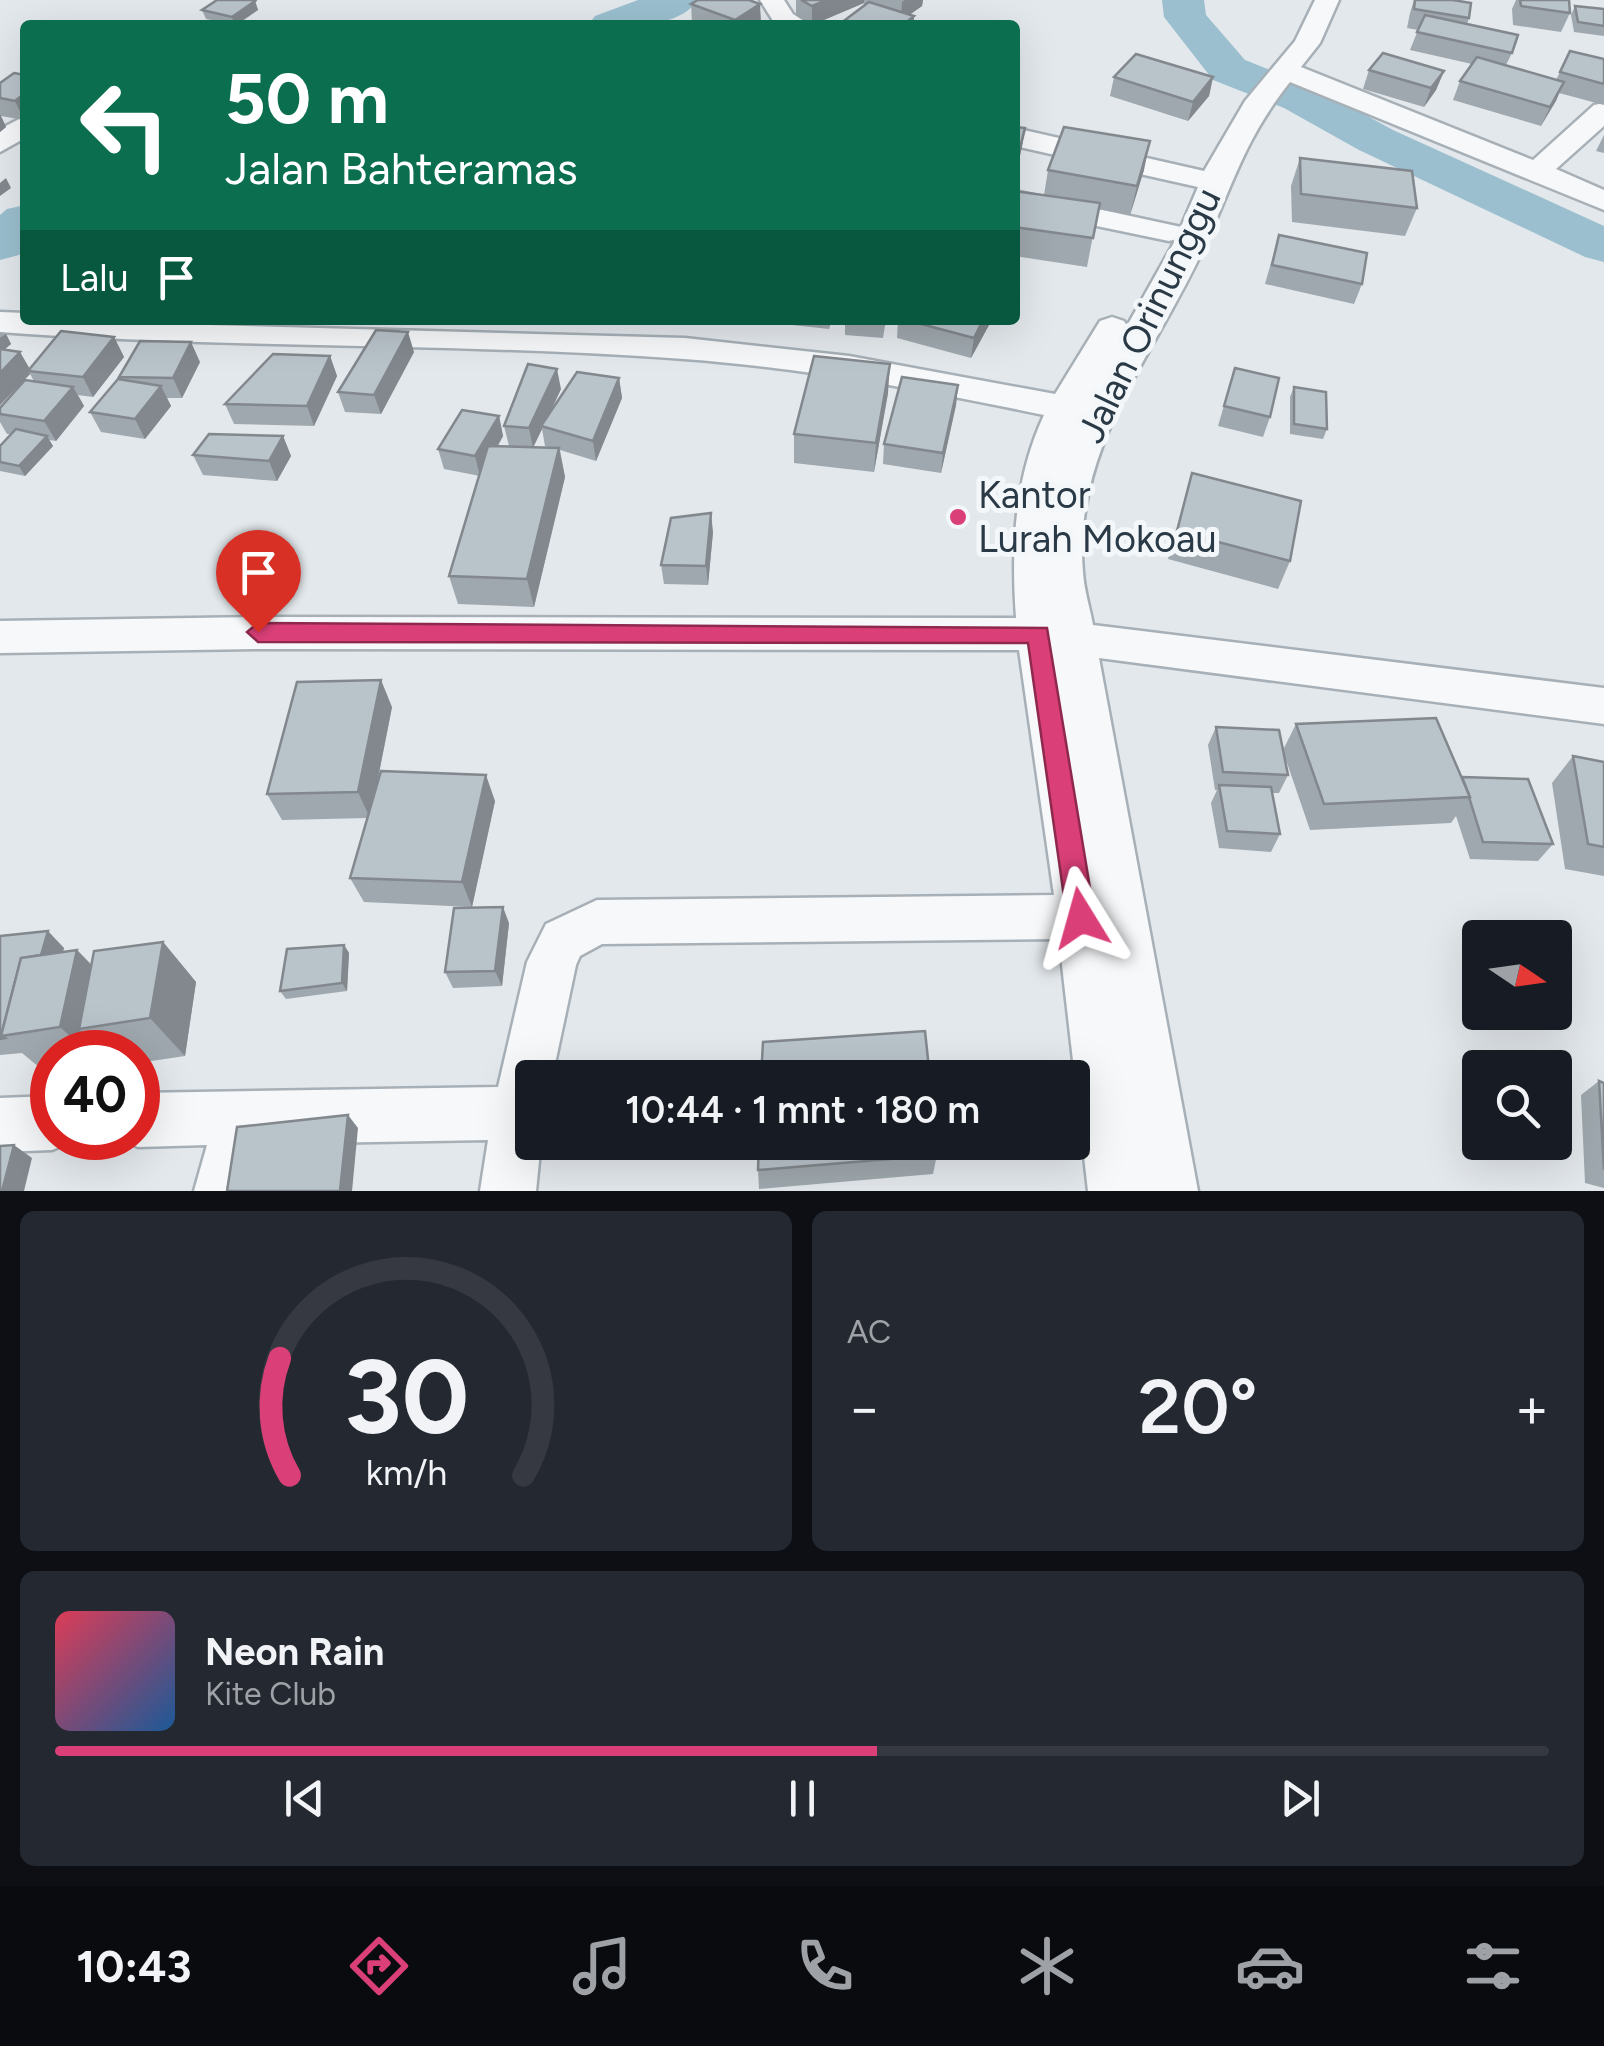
<!DOCTYPE html>
<html lang="id">
<meta charset="utf-8">
<style>
:root{--surface:#171b24;--page:#242831;--text:#f1f3f6;--muted:#9ea1a6;--line:#363941;--accent:#da3f77}
body{margin:0;font-family:Figtree,sans-serif;background:var(--page);color:var(--text);height:100vh;display:flex;flex-direction:column;font-size:38px;white-space:nowrap}
*{box-sizing:border-box;margin:0}
p{font-size:32px;color:var(--muted)}
.icon{flex:none;width:55px;height:55px;fill:none;stroke:currentColor;stroke-width:2;stroke-linecap:round;stroke-linejoin:round}
.map{position:relative;height:1191px;overflow:hidden}
.panel{display:flex;flex-direction:column;gap:20px;padding:20px;background:#0d0f14;flex:1}
.panel>*{flex:none}
.hud{position:absolute;left:20px;top:20px;width:1000px;height:305px;border-radius:10px;box-shadow:0 10px 40px #0002;background:#0b6e4f;color:#fff;overflow:hidden}
.needle{width:65px;rotate:103deg}
.buttons{position:absolute;left:1462px;top:920px;display:grid;gap:20px}
.buttons a{display:grid;place-items:center;width:110px;height:110px;border-radius:10px;background:var(--surface);box-shadow:0 10px 40px #0002;font-size:50px}
.speed{position:absolute;left:30px;top:1030px;display:flex;gap:20px;font-size:50px;font-weight:700;text-align:center}
.speed>*{display:grid;place-content:center;width:130px;height:130px;border-radius:50%;background:var(--surface);box-shadow:0 10px 40px #0002;line-height:1}
.speed .limit{border:15px solid #d22;background:#fff;color:#111}
.pin{position:absolute;display:grid;place-items:center;width:85px;height:85px;color:#fff;margin:-102px -42px;border-radius:50% 50% 50% 0;rotate:-45deg;box-shadow:0 0 10px #0007}
.pin .icon{rotate:45deg}
.me{position:absolute;width:110px;margin:-55px;rotate:352deg;stroke-linejoin:round;filter:drop-shadow(0 0 8px #0008)}
.turn{display:flex;align-items:center;gap:35px;height:210px;padding:0 40px;font-size:45px}
.turn .icon{width:130px;height:130px;stroke-width:2.5}
.turn b{display:block;font-size:70px;line-height:85px}
.then{display:flex;align-items:center;height:95px;padding:0 40px;background:#0003;gap:20px;font-size:38px}
.big{font-size:75px;font-weight:600;line-height:1.1}
.panel .widget{flex:1;display:flex;flex-direction:column;justify-content:center;gap:15px;min-width:0;padding:0 35px;border-radius:15px;background:var(--page)}
.panel .dial{align-items:center;gap:0}
.dial svg{height:260px;overflow:visible;fill:none;stroke:var(--line);stroke-width:7;stroke-linecap:round;text-anchor:middle}
.dial text{fill:var(--text);stroke:none}
.song{display:flex;align-items:center;gap:30px}
.cover{width:120px;height:120px;border-radius:15px;background:linear-gradient(135deg,hsl(350 70% 55%),hsl(210 70% 35%))}
.played{height:10px;border-radius:5px;background:linear-gradient(90deg,var(--accent) 55%,var(--line) 55%)}
.keys{display:flex;justify-content:space-around;direction:ltr}
.heat{display:flex;justify-content:space-between;align-items:center;font-size:55px;direction:ltr}
.panel .tiles{flex:1;display:grid;gap:20px;grid-template-columns:1fr 1fr}
.widget:last-child{grid-column:span 2}
.trip{position:absolute;left:515px;top:1060px;width:575px;height:100px;border-radius:10px;background:var(--surface);box-shadow:0 10px 40px #0002;font-weight:600;line-height:100px;text-align:center}
.menu{display:flex;height:160px;justify-content:space-around;align-items:center;background:#090b0e;color:var(--muted)}
.menu .icon{width:70px;height:70px}
.menu .active{color:var(--accent)}
.menu b{font-size:45px;color:var(--text)}
.map>svg:first-child{display:block}
.lines{fill:none;stroke-linecap:round;stroke-linejoin:round}
.river{fill:#9bbfcf;fill-rule:evenodd}
.minor-casing{stroke:#a7b0b7;stroke-width:5}
.minor{fill:#f6f8fa;fill-rule:evenodd}
.wall{fill:#9fa8ae;fill-rule:evenodd}
.shaded-wall{fill:#82888d}
.building{fill:#b9c3ca;stroke:#82888d;stroke-width:2.5}
.route{fill:#da3f77;stroke:#8e294d;stroke-width:2.5}
.poi-dot{fill:#da3f77;stroke:#f3f7f9;stroke-width:4}
.labels{text-anchor:middle;dominant-baseline:central;stroke-width:10;stroke-linejoin:round;paint-order:stroke}
.street-label{font-size:38px;fill:#293946;stroke:#f3f7f9}
.poi-label{font-size:38px;fill:#293946;stroke:#f3f7f9;text-anchor:start}
</style>
<div class="map">
<svg width="1604" height="1191" viewBox="0 0 1604 1191">
<rect width="100%" height="100%" fill="#e3e8ec"/>
<g class="lines">
<g class="river">
<path d="M638,0H698C676,31 622,25 588,25L595,16Z"/>
<path d="M1162,0H1204L1206,15L1245,60L1316,88L1393,130L1604,226V262L1585,257L1359,150L1284,108L1213,80L1164,17Z"/>
<path d="M25,205V249L19,255L0,260V215L7,209Z"/>
</g>
<defs>
<g id="minor">
<path d="M760,0H784L793,14L810,25L775,24Z"/>
<path d="M1315,0H1339L1320,43L1301,67L1533,160L1594,105L1604,103V126L1556,169L1604,190V210L1290,82C1246,137 1234,181 1206,243C1158,351 1072,446 1083,572C1084,590 1090,608 1093,625L1604,688V724L1099,658L1198,1191H1088L1059,939L602,944L580,956L576,965L552,1078H532V1142H541L536,1191H480L488,1140L261,1144L250,1191H194L207,1145L138,1147L119,1139L138,1138V1093L498,1087L527,962L546,924L597,900L1054,895L1019,650L258,649L0,653V621L258,617L1016,618C1011,549 1014,479 1044,415C925,390 805,368 684,359C456,342 228,349 0,332V312L25,313V320L685,338L849,356L1055,394L1100,321L1112,317L1124,321L1127,326L1176,239L1169,241L1015,209V191L1181,227L1198,187L1015,146V128L1204,171L1245,101L1295,41Z"/>
<path d="M25,116V138L0,152V129Z"/>
<path d="M52,1096V1138H73L71,1142L52,1150L0,1152V1098Z"/>
</g>
</defs>
<use href="#minor" class="minor-casing"/>
<use href="#minor" class="minor"/>
</g>
<g class="wall">
<path d="M796,0H923L922,6L910,14L914,25H845V20L864,5V3L812,25L796,15Z"/>
<path d="M1414,0H1453L1469,18L1467,24L1512,53L1506,65L1556,80L1570,51L1604,59V105L1559,93L1541,126L1453,100L1460,81L1472,64L1410,50L1418,30L1407,28L1410,13Z"/>
<path d="M1516,0H1569L1570,13L1561,32L1513,25L1512,9Z"/>
<path d="M255,1L258,10L237,25L206,19L202,10Z"/>
<path d="M691,4L761,22L757,25H698L692,23Z"/>
<path d="M1575,6L1604,9V36L1574,32L1571,15Z"/>
<path d="M1369,70L1444,71L1436,90L1424,107L1363,89Z"/>
<path d="M14,73L24,120L1,116L6,127L0,132V83Z"/>
<path d="M1114,77H1213L1209,96L1188,121L1110,96Z"/>
<path d="M1604,135V153L1596,151Z"/>
<path d="M1300,158L1417,208L1405,236L1292,222L1291,186Z"/>
<path d="M1048,170H1144L1130,215L1098,209L1087,267L1015,256V191L1044,195Z"/>
<path d="M1279,235L1362,284L1354,304L1265,284Z"/>
<path d="M783,320H832L829,329L783,324Z"/>
<path d="M845,320H886L883,338L845,335Z"/>
<path d="M898,320H989V325L971,358L897,338Z"/>
<path d="M0,332L6,334L11,344L4,350L20,352L29,369L114,337L124,357L93,397L78,395L84,406L56,441L49,440L53,446L25,476L0,471V446L11,434H7L0,422V408L34,381L30,374L0,405Z"/>
<path d="M414,352L381,414L345,412L338,392Z"/>
<path d="M330,356L337,376L314,426L234,424L225,404Z"/>
<path d="M200,362L182,398H167L171,406L145,439L101,432L90,412L121,380L119,377Z"/>
<path d="M1235,368L1270,417L1263,437L1218,426Z"/>
<path d="M619,378L622,398L596,461L560,450L565,477L534,607L458,604L449,576L480,476L444,469L438,449L499,416L503,436L498,446H509L504,426L561,389L549,415ZM542,429L545,446L552,448L533,447Z"/>
<path d="M958,385L956,405L941,473L883,464L884,444Z"/>
<path d="M1294,387L1327,429L1323,439L1290,434V397Z"/>
<path d="M888,393L874,472L794,463V434Z"/>
<path d="M283,436L291,456L277,481L203,475L193,455Z"/>
<path d="M1192,473L1290,561L1278,589L1168,559Z"/>
<path d="M713,532L708,585L664,584L661,565Z"/>
<path d="M392,707L376,789L495,801L472,907L364,902L350,878L368,818L282,820L267,794Z"/>
<path d="M1296,724L1462,778L1553,844L1538,861L1470,859L1456,816L1451,823L1310,830L1284,754L1288,775L1279,793H1272L1280,834L1271,852L1219,848L1211,803L1217,790H1215L1208,745L1216,727L1283,750Z"/>
<path d="M1573,756L1604,762V876L1565,869L1552,783Z"/>
<path d="M509,923L502,986L453,988L445,972Z"/>
<path d="M0,936L64,948L63,952L77,950L92,965L163,942L196,982L185,1056L138,1063V1052H52V1071L45,1072L22,1053L0,1055Z"/>
<path d="M344,945L349,953L347,991L286,999L280,991Z"/>
<path d="M1599,1081L1604,1083V1188L1585,1183L1581,1095Z"/>
<path d="M937,1155L933,1174L759,1189L758,1170Z"/>
</g>
<g class="shaded-wall">
<path d="M827,0H864V3L812,25V6Z"/>
<path d="M905,0H923L922,6L901,21L902,2Z"/>
<path d="M255,1L258,10L235,25L232,17Z"/>
<path d="M760,4L761,22L757,25H735V20Z"/>
<path d="M914,16V25H903Z"/>
<path d="M1444,71L1436,90L1424,107L1431,88Z"/>
<path d="M1213,77L1209,96L1188,121L1193,102Z"/>
<path d="M1564,82L1556,101L1541,126L1550,107Z"/>
<path d="M25,93V119L24,120L15,101Z"/>
<path d="M0,114L6,127L0,132Z"/>
<path d="M1025,128L1022,147L1015,178L1017,160Z"/>
<path d="M1150,141L1144,170L1130,215L1137,186Z"/>
<path d="M6,178L11,188L0,196V183Z"/>
<path d="M983,320H989V325L971,358L974,338Z"/>
<path d="M408,332L414,352L381,414L374,395Z"/>
<path d="M6,334L11,344L0,353V338Z"/>
<path d="M114,337L124,357L93,397L83,377Z"/>
<path d="M191,342L200,362L182,398L173,378Z"/>
<path d="M20,352L31,371H28L30,374L0,405V373Z"/>
<path d="M330,356L337,376L314,426L307,406Z"/>
<path d="M890,364L888,393L874,472L876,443Z"/>
<path d="M557,369L561,389L543,427L541,426L542,429L533,448L529,428Z"/>
<path d="M619,378L622,398L596,461L593,441Z"/>
<path d="M958,385L956,405L941,473L943,453Z"/>
<path d="M161,386L171,406L145,439L135,419Z"/>
<path d="M73,387L84,406L56,441L44,421Z"/>
<path d="M499,416L503,436L480,476L475,456Z"/>
<path d="M47,436L53,446L25,476L19,466Z"/>
<path d="M283,436L291,456L277,481L269,461Z"/>
<path d="M559,448L565,477L534,607L527,579Z"/>
<path d="M711,513L713,532L708,585L706,566Z"/>
<path d="M381,680L392,707L370,818L358,792Z"/>
<path d="M486,775L495,801L472,907L462,882Z"/>
<path d="M503,907L509,923L502,986L495,971Z"/>
<path d="M48,931L64,948L40,1030L18,1033Z"/>
<path d="M163,942L196,982L185,1056L150,1018Z"/>
<path d="M344,945L349,953L347,991L342,983Z"/>
<path d="M77,950L114,989L79,1029L102,1052H88L60,1027Z"/>
<path d="M348,1115L358,1128L352,1191H340Z"/>
<path d="M14,1145L32,1158L24,1191H2Z"/>
</g>
<g class="building">
<path d="M217,0H252L255,1L232,17L202,10Z"/>
<path d="M698,0H749L760,4L735,20L691,4Z"/>
<path d="M801,0H827L812,6Z"/>
<path d="M1415,0H1453L1471,3L1469,18L1414,9Z"/>
<path d="M1520,0H1569L1570,13L1521,6Z"/>
<path d="M869,2L914,16L903,25H861L845,20Z"/>
<path d="M1575,6L1604,9V26L1578,22Z"/>
<path d="M1425,15L1518,35L1512,53L1417,32Z"/>
<path d="M1570,51L1604,59V84L1560,72Z"/>
<path d="M1383,53L1444,71L1431,88L1369,70Z"/>
<path d="M1136,54L1213,77L1193,102L1114,77Z"/>
<path d="M1477,57L1564,82L1550,107L1460,81Z"/>
<path d="M14,73L25,75V93L15,101L0,98V83Z"/>
<path d="M1015,127L1025,128L1017,160H1015Z"/>
<path d="M1064,127L1150,141L1137,186L1048,170Z"/>
<path d="M1300,158L1412,171L1417,208L1301,194Z"/>
<path d="M1015,191L1100,203L1093,238L1015,227Z"/>
<path d="M1279,235L1367,253L1362,284L1272,265Z"/>
<path d="M906,320H983L974,338Z"/>
<path d="M376,330L408,332L374,395L338,392Z"/>
<path d="M61,331L114,337L83,377L28,371Z"/>
<path d="M140,341L191,342L173,378L119,377Z"/>
<path d="M0,349L20,352L0,373Z"/>
<path d="M273,354L330,356L307,406L225,404Z"/>
<path d="M814,356L890,364L876,443L794,434Z"/>
<path d="M528,364L557,369L529,428L504,426Z"/>
<path d="M1235,368L1279,378L1270,417L1224,406Z"/>
<path d="M577,372L619,378L593,441L541,426Z"/>
<path d="M902,377L958,385L943,453L884,444Z"/>
<path d="M118,379L161,386L135,419L90,412Z"/>
<path d="M25,380L73,387L44,421L0,414V408Z"/>
<path d="M1294,387L1326,392L1327,429L1294,424Z"/>
<path d="M462,410L499,416L475,456L438,449Z"/>
<path d="M16,429L47,436L19,466L0,462V446Z"/>
<path d="M209,434L283,436L269,461L193,455Z"/>
<path d="M488,446L559,448L527,579L449,576Z"/>
<path d="M1192,473L1301,501L1290,561L1177,531Z"/>
<path d="M711,513L706,566L661,565L671,518Z"/>
<path d="M381,680L358,792L267,794L297,682Z"/>
<path d="M1436,718L1470,797L1324,804L1296,724Z"/>
<path d="M1216,727L1279,730L1288,775L1223,772Z"/>
<path d="M1573,756L1604,762V847L1588,844Z"/>
<path d="M381,771L486,775L462,882L350,878Z"/>
<path d="M1462,777L1528,779L1553,844L1483,842L1469,797H1470Z"/>
<path d="M1219,785L1271,787L1280,834L1227,831Z"/>
<path d="M503,907L495,971L445,972L454,908Z"/>
<path d="M48,931L41,955L21,958L1,1036L5,1038L0,1039V936Z"/>
<path d="M163,942L150,1018L79,1029L94,951Z"/>
<path d="M344,945L342,983L280,991L287,949Z"/>
<path d="M77,950L60,1027L1,1036L21,958Z"/>
<path d="M925,1031L930,1078H761L763,1042Z"/>
<path d="M1599,1081L1604,1083V1170Z"/>
<path d="M348,1115L340,1191H227L237,1127Z"/>
<path d="M759,1142H936L937,1155L758,1170Z"/>
<path d="M14,1145L2,1191H0V1146Z"/>
</g>
<path class="route" d="M258,623L1047,628L1095,918L1091,926L1081,930L1071,926L1067,918L1028,643L258,642L247,632Z"/>
<circle class="poi-dot" cx="958" cy="517" r="10"/>
<g class="labels">
<g class="street-label">
<text transform="translate(1149 315) rotate(-64)">Jalan Orinunggu</text>
</g>
<g class="poi-label">
<text x="978" y="495">Kantor<tspan x="978" dy="44">Lurah Mokoau</tspan></text>
</g>
</g>
</svg>
<div class="buttons">
<a><svg class="needle" viewBox="-14 -14 28 28"><path d="M0-13l5 13h-10z" fill="#e53935"/><path d="M0 13l5-13h-10z" fill="#9ea1a6"/></svg></a>
<a><svg class="icon" aria-label="search" viewBox="0 0 24 24"><circle cx="10" cy="10" r="6"/><path d="M15 15l6 6"/></svg></a>
</div>
<div class="speed"><div class="limit">40</div></div>
<div class="pin" style="left:258px;top:632px;background:#d93025"><svg class="icon" aria-label="arrive" viewBox="0 0 24 24"><path d="M6 21V4h12l-3 4 3 4H6"/></svg></div>
<svg class="me" style="left:1081px;top:918px" viewBox="-20 -20 40 40"><path d="M0-17L14 15 0 8-14 15z" fill="#da3f77" stroke="#fff" stroke-width="4"/></svg>
<div class="trip">10:44 · 1 mnt · 180 m</div>
<div class="hud">
<div class="turn"><svg class="icon" aria-label="left" viewBox="0 0 24 24"><path d="M17 20v-9H6M10 6l-5 5 5 5"/></svg><div><b>50 m</b>Jalan Bahteramas</div></div>
<div class="then">Lalu<svg class="icon" aria-label="arrive" viewBox="0 0 24 24"><path d="M6 21V4h12l-3 4 3 4H6"/></svg></div>
</div>
</div>
<section class="panel">
<div class="tiles">
<div class="widget dial"><svg viewBox="0 0 100 80">
<path d="M14 69A42 42 0 1 1 86 69"/>
<path d="M14 69A42 42 0 0 1 11 33" stroke="#da3f77"/>
<text x="50" y="56" font-size="32" font-weight="700">30</text>
<text x="50" y="72" font-size="11">km/h</text>
</svg></div>
<div class="widget"><p>AC</p>
<div class="heat"><a>−</a><b class="big">20°</b><a>+</a></div>
</div>
<div class="widget">
<div class="song"><i class="cover"></i><div><b>Neon Rain</b><p>Kite Club</p></div></div>
<div class="played"></div>
<div class="keys"><svg class="icon" aria-label="previous" viewBox="0 0 24 24"><path d="M18 5L8 12l10 7zM5 5v14"/></svg><svg class="icon" aria-label="pause" viewBox="0 0 24 24"><path d="M8 5v14M16 5v14"/></svg><svg class="icon" aria-label="next" viewBox="0 0 24 24"><path d="M6 5l10 7-10 7zM19 5v14"/></svg></div>
</div>
</div>
</section>
<nav class="menu">
<b>10:43</b>
<svg class="icon active" aria-label="directions" viewBox="0 0 24 24"><path d="M12 3l9 9-9 9-9-9zM9 14v-3h6M13 9l2 2-2 2"/></svg>
<svg class="icon" aria-label="music" viewBox="0 0 24 24"><path d="M9 18V5l10-2v13"/><circle cx="6" cy="18" r="3"/><circle cx="16" cy="16" r="3"/></svg>
<svg class="icon" aria-label="phone" viewBox="0 0 24 24"><path d="M5 4h4l2 5-3 2q2 4 5 5l2-3 5 2v4C11 20 4 13 5 4z"/></svg>
<svg class="icon" aria-label="climate" viewBox="0 0 24 24"><path d="M12 3v18M4 7l16 10M4 17L20 7"/></svg>
<svg class="icon" aria-label="car" viewBox="0 0 24 24"><path d="M5 17H2v-5l4-1 3-4h7l3 4 3 1v5h-3M9 17h6M6 11h13"/><circle cx="7" cy="17" r="2"/><circle cx="17" cy="17" r="2"/></svg>
<svg class="icon" aria-label="filters" viewBox="0 0 24 24"><path d="M4 7h16M4 17h16"/><circle cx="9" cy="7" r="2"/><circle cx="15" cy="17" r="2"/></svg>
</nav>
